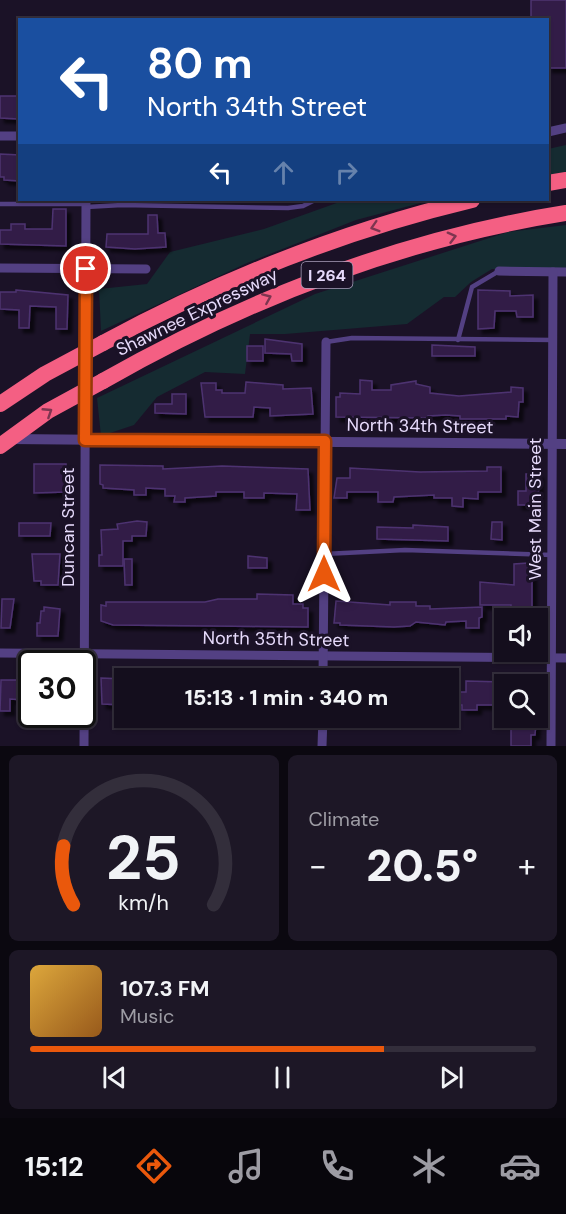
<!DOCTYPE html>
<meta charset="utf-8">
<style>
:root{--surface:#140e1d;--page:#1d1726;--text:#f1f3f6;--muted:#9d9ca4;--line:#332e3b;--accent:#ea580c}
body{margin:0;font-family:"DM Sans",sans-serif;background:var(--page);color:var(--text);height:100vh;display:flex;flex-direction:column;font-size:22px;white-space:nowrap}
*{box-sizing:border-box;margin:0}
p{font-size:20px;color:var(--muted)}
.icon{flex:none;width:33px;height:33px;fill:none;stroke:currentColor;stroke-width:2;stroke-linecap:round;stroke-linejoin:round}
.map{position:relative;height:746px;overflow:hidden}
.panel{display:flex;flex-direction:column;gap:9px;padding:9px;background:#0b0810;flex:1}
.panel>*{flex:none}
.top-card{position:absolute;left:18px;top:18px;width:531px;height:183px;border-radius:0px;box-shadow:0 2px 4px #0004,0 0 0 2px var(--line);background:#1a4fa0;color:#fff;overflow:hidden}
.fabs{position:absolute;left:494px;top:608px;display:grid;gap:12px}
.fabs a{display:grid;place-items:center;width:54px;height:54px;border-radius:0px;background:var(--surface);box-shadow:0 2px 4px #0004,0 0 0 2px var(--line);font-size:30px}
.speed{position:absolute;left:18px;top:650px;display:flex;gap:12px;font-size:30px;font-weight:700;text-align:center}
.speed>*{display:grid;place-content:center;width:78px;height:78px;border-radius:50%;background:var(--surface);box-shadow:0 2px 4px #0004,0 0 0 2px var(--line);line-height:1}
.speed .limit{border:3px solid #111;border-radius:9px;background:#fff;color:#111}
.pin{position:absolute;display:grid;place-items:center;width:51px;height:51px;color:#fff;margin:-26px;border:3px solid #fff;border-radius:50%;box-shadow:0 2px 6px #0007}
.me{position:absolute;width:66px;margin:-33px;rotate:0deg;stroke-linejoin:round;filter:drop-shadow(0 0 4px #0008)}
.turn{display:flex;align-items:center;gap:21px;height:126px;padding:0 30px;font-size:27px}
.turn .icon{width:78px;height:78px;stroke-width:2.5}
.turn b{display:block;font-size:42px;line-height:51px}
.lanes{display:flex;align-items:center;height:57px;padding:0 30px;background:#0003;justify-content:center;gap:30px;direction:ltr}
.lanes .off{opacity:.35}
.big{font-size:45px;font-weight:800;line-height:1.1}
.panel .tile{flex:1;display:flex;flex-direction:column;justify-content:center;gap:9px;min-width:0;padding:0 21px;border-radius:9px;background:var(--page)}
.panel .dial{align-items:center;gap:0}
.dial svg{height:156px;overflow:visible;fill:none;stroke:var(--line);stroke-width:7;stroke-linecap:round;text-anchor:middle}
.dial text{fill:var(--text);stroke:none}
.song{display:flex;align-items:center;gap:18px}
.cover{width:72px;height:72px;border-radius:9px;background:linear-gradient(135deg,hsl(40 70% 55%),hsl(30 70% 35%))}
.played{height:6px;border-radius:3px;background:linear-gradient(90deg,var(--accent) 70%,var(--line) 70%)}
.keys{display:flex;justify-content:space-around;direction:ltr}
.heat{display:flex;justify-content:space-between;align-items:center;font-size:33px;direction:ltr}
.panel .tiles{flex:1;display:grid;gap:9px;grid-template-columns:1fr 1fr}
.tile:last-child{grid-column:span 2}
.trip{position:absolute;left:114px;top:668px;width:345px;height:60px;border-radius:0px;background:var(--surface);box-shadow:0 2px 4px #0004,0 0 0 2px var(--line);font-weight:800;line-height:60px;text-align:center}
.tab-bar{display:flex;height:96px;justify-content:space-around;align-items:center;background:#08060c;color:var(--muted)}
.tab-bar .icon{width:42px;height:42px}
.tab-bar .active{color:var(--accent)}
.tab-bar b{font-size:27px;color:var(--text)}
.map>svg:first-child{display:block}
.green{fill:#152b31}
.building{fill:#311f47;stroke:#4e3371;stroke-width:1.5;filter:url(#shadow)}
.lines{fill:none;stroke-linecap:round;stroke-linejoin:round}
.service{stroke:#534083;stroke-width:4.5}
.minor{stroke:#534083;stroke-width:9}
.tertiary{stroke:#534083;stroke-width:10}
.motorway{stroke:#f45f83;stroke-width:16}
.motorway-bridge{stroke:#f45f83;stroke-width:16}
.oneway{stroke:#7d3550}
.route-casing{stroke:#983908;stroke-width:15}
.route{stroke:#ea580c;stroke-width:10}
.labels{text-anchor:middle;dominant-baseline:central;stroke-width:6;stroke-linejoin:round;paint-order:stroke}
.shield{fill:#1b1227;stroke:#aa9fbc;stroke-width:1.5}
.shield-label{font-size:16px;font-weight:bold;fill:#e7dbfc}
.street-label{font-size:18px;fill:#e7dbfc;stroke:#1b1227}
</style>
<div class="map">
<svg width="566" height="746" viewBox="0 0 566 746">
<defs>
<filter id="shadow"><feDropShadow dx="4.5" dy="4.5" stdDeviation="1.5" flood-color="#0009"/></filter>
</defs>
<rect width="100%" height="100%" fill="#1b1227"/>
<g class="green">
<path d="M566,145V172L548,175V149Z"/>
<path d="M345,200H432L356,220L247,263L101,331L99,289L147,284L170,252L264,229Z"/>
<path d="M566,225V268L492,269L471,282L455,297H444L407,324L285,334H250L245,374L205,372L157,397L134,425L101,436L97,398L315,294L508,232Z"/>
</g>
<g class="building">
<path d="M531,0H566V68H548V20H531Z"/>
<path d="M0,96H20L18,119L0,118Z"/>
<path d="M0,154L20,155V181L4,180V177H0Z"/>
<path d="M53,209H66V246L0,244V230H11V224H25V229H52Z"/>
<path d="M148,215H157L158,233H165L166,247L135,249L106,247L107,234H148Z"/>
<path d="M16,290L68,295L67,329H56V307L30,306L29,328H19V310L0,309V292H16Z"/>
<path d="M478,290L510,291V296L533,295V317H517L516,311H495L494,328L478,329Z"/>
<path d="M265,339L302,344V361H292L291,354L265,353Z"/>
<path d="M432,345L475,347V356H432Z"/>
<rect x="247" y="346" width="16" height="15"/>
<path d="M360,380L372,381V390H391V385L416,381V384L430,387V393L459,396L511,392V387L523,388V402H519L518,417L506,416V419H460V416L446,415L428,416V418L336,417V397H340V393L360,394Z"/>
<path d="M246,382L283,385V389L311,388L313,414L270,416V408L254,407L253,417H205L201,383H216V390H222V393H245Z"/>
<path d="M172,394H186V414L155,413V404H172Z"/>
<path d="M34,464H66V492L34,493Z"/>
<path d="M100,465L163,466V469L222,466L308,469L310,510H296L297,494L264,493V498H244V492H216V496L185,498V502H174L175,496H165V489L146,488V495H134V490L103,488V485L100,484Z"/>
<path d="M487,467H501V492H478V499L463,498V507L452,506V498H434V495L394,497L393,502H378V492H347V498H334L337,478H350V468L420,472L487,471Z"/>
<path d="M526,474H539L538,505H518V491H526Z"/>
<path d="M137,521L147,522L146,536H132V541H123V566H99V555H102L101,530L118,529L117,524Z"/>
<path d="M492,522H502V540L491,539Z"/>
<path d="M19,523H51L50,536H19Z"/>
<path d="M413,525L448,527V541L377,539V527L413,528Z"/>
<path d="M32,554H60L58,585H41V581H34Z"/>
<path d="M248,556L267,558V568H248Z"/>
<path d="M124,559H132V585H125Z"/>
<path d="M528,563L532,566V618H511V605H480V582L514,585V564Z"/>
<path d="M257,594L293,595V604H303V608H308V627L113,625L101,621V605L106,606V602H205L218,599H257Z"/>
<path d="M2,599H14L10,628H1Z"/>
<path d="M336,601L390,605V602H416V606H430V609L482,607V617L479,618V628H466V621L446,622L445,625L416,622L410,626L394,627L340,625V623H334Z"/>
<path d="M44,607L60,609L58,636H37V623H40L41,611H44Z"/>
<path d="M101,678L124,679V705L102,704Z"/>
<path d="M1,680H31L30,697L25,696V700L10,699V711H0Z"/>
<path d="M466,681L504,682V716H493V705H477V710H462V705H448V692H466Z"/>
<path d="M511,722H536L535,735H531V746H511Z"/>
</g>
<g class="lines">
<g class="service">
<path d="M0,204H86"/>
<path d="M86,207L122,205L288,208L303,206L315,200"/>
<path d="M458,340L472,287L499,271"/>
<path d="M326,342L352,338L553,340"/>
<path d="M324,554L405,550L552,555"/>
</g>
<g class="minor">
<path d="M548,132L566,128"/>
<path d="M0,136H20"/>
<path d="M0,268L146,269"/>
<path d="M499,271L566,272"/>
<path d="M0,653L566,658"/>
<path d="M323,678L326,342"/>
<path d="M84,746L86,200"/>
<path d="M322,746L323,717"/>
<path d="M551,746L553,272"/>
</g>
<path class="tertiary" d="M9,439L566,444"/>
<g class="motorway">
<path d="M548,183L566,180"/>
<path d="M103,343C220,280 342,231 472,200"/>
<path d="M103,381C247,299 401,239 566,213"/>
</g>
<g class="motorway-bridge">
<path d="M0,404L45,374L103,343"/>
<path d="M0,446L48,411L103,381"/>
</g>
</g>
<defs><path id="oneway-chevron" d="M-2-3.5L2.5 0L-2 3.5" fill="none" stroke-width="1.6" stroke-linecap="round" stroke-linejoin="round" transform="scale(1.5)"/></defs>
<g class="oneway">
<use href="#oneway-chevron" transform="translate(375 227) rotate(163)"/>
<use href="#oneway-chevron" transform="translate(452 237) rotate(-15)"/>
<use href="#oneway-chevron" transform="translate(267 298) rotate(-23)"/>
<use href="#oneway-chevron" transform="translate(48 412) rotate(-33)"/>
</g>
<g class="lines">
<defs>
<path id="route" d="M86,269L85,440L325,441L324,574"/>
</defs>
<use href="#route" class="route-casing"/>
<use href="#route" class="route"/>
</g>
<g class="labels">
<rect class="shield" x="301.5" y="262" width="51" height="26" rx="4.5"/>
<g class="shield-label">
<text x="327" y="275">I 264</text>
</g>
<g class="street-label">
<text transform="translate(197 312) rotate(-26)">Shawnee Expressway</text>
<text transform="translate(420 426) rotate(1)">North 34th Street</text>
<text transform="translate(535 509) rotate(-90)">West Main Street</text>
<text transform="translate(68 527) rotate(-90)">Duncan Street</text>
<text transform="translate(276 639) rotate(1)">North 35th Street</text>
</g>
</g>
</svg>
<div class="fabs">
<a><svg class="icon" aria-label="sound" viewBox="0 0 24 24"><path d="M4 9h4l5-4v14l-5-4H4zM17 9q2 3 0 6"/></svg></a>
<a><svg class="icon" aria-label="search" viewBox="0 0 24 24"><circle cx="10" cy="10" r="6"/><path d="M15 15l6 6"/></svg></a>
</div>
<div class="speed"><div class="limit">30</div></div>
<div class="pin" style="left:86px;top:269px;background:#d93025"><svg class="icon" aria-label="arrive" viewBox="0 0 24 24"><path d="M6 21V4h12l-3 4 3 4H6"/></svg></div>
<svg class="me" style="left:324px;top:574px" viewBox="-20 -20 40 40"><path d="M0-17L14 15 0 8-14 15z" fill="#ea580c" stroke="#fff" stroke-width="4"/></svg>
<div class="trip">15:13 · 1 min · 340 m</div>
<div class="top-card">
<div class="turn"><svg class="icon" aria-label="left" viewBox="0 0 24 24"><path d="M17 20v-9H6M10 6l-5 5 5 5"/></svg><div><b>80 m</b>North 34th Street</div></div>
<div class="lanes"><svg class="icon" aria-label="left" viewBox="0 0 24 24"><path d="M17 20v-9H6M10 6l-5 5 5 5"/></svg><svg class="icon off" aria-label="ahead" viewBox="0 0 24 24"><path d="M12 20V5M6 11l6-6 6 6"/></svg><svg class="icon off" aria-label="right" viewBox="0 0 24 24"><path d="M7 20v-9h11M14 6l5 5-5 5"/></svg></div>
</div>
</div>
<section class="panel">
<div class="tiles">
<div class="tile dial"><svg viewBox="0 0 100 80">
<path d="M14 69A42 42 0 1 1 86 69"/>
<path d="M14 69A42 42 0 0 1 9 39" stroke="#ea580c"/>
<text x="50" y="56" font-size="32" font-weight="700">25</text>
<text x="50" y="72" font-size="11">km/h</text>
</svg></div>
<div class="tile"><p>Climate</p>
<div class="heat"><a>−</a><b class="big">20.5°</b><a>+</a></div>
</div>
<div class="tile">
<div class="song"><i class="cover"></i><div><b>107.3 FM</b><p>Music</p></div></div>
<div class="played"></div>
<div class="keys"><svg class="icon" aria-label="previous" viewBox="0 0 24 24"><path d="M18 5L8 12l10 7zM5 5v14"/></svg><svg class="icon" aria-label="pause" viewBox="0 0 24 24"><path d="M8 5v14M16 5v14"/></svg><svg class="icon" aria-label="next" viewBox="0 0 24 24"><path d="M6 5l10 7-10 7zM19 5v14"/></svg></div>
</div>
</div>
</section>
<nav class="tab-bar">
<b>15:12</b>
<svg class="icon active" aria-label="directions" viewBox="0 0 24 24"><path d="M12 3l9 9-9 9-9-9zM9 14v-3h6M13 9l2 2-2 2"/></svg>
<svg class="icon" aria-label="music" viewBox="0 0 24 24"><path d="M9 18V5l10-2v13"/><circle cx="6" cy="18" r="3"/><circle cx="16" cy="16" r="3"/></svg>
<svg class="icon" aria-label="phone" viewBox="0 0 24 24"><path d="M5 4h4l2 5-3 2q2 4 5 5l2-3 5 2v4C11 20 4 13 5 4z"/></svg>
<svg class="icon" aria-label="climate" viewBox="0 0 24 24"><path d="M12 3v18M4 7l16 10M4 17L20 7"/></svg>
<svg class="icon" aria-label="car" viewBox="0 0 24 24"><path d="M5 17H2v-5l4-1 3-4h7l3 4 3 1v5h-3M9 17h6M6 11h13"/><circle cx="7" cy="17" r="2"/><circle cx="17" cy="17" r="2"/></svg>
</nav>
